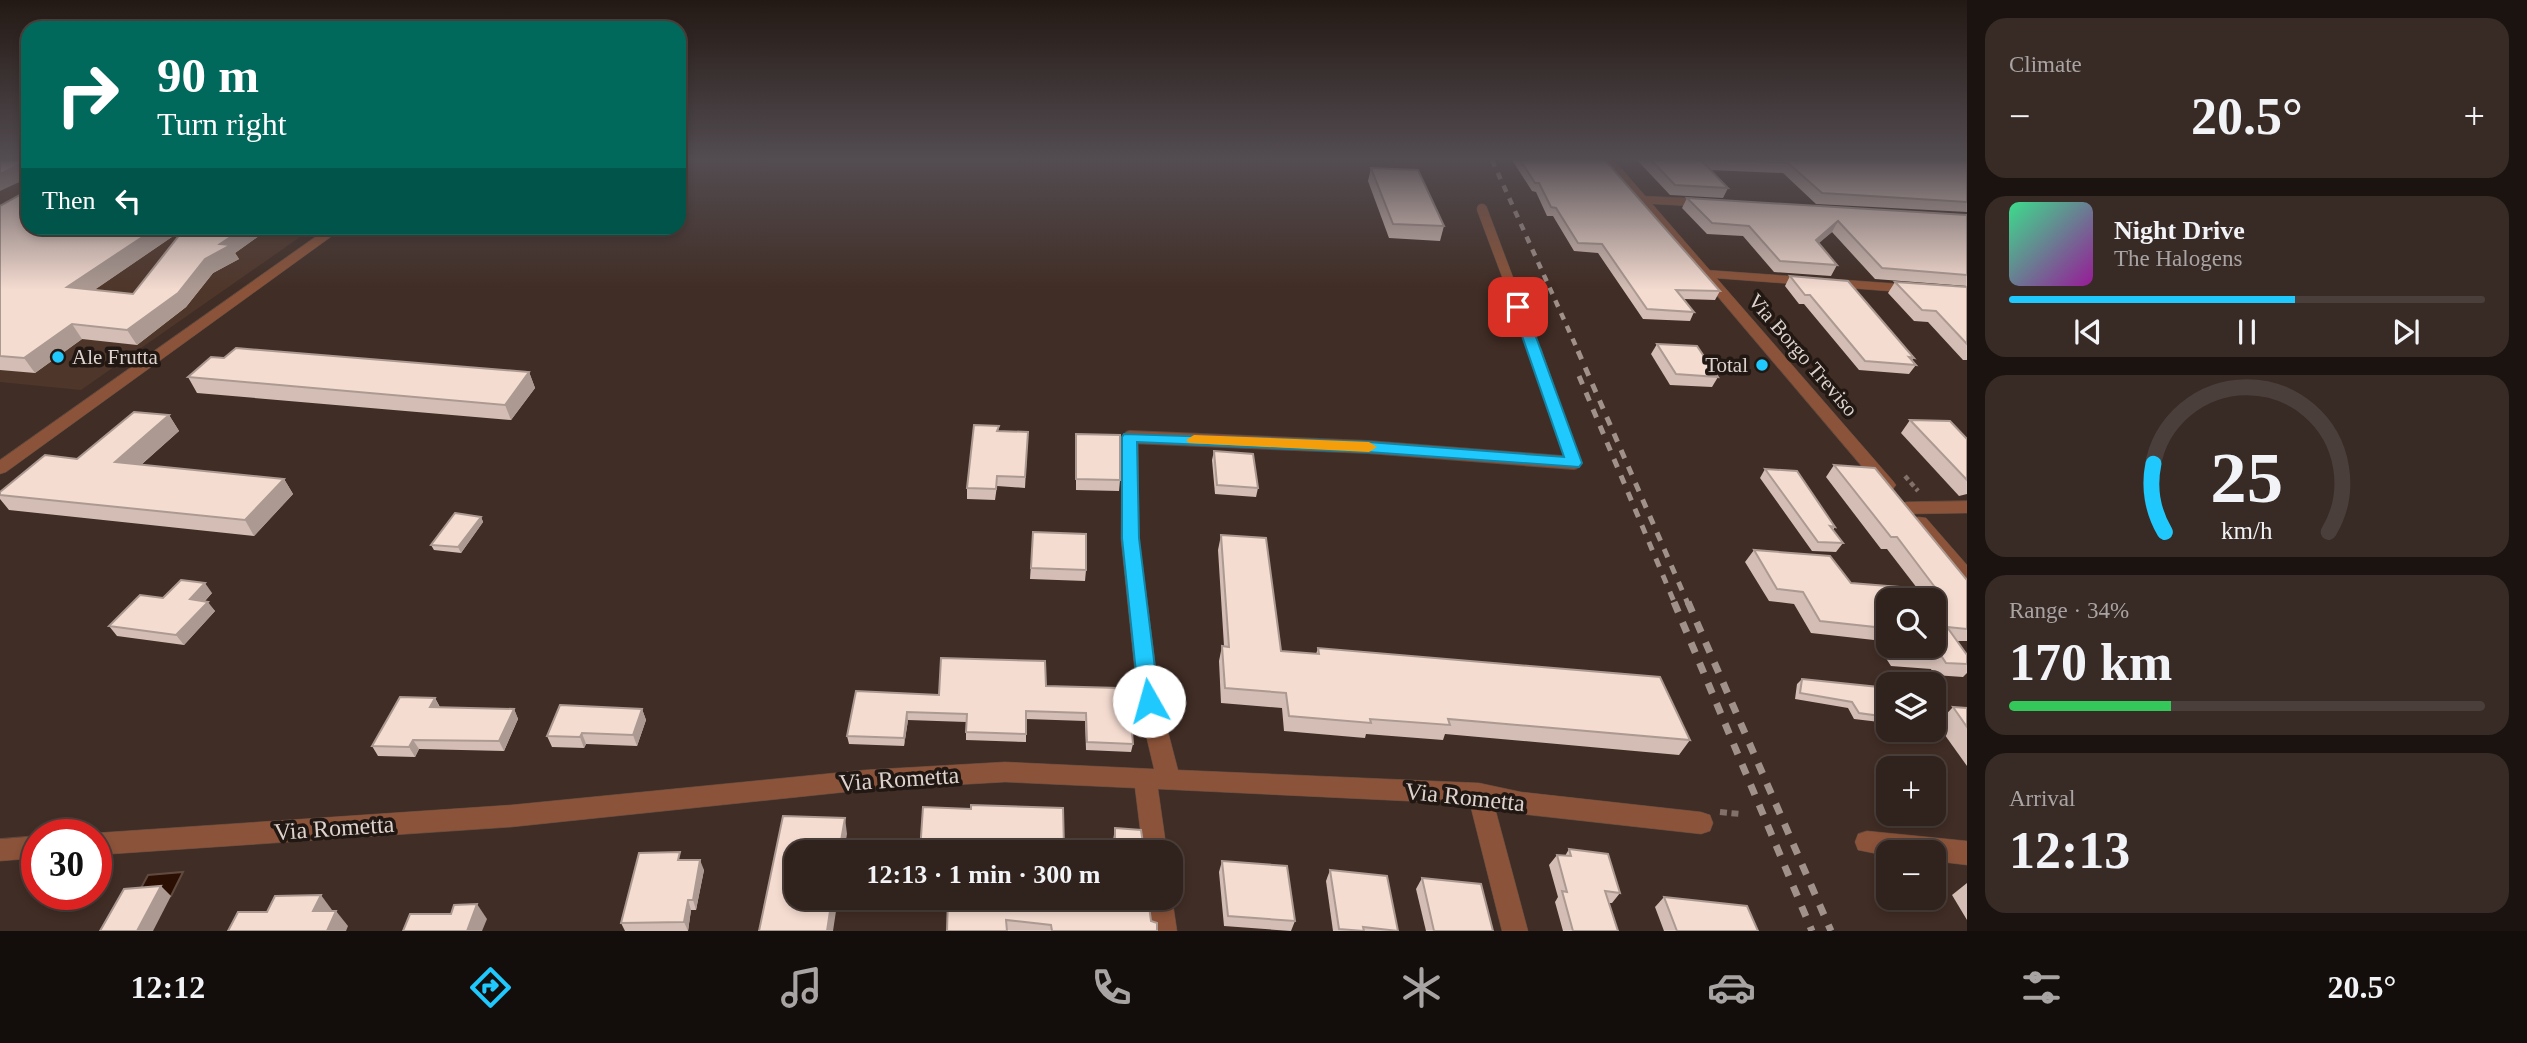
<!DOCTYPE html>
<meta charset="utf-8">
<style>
:root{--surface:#30221c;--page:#382a25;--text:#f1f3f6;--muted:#a8a4a3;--line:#4b3f3b;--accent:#1fc9fd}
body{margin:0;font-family:Georgia,serif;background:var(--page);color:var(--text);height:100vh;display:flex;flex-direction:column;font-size:26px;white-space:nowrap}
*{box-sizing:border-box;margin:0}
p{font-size:23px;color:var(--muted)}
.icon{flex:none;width:38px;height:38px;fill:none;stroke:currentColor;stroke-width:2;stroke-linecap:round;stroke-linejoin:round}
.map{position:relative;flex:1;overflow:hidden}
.side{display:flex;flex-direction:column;gap:18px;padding:18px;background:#1a130f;width:560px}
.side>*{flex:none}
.banner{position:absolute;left:21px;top:21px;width:665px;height:214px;border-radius:21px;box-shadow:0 4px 10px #0003,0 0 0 2px var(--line);background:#00695c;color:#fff;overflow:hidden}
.controls{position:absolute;left:1876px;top:588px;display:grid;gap:14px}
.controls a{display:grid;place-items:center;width:70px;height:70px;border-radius:14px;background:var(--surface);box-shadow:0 4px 10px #0003,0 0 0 2px var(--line);font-size:35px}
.speed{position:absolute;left:21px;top:819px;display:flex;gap:14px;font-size:35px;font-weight:700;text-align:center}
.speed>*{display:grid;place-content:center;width:91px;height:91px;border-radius:50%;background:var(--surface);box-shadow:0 4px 10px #0003,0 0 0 2px var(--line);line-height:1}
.speed .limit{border:10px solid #d22;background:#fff;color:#111}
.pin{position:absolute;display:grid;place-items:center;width:60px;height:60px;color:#fff;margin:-30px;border-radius:14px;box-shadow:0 4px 10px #0006}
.me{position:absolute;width:77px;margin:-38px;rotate:353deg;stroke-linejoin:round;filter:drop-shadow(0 0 5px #0008)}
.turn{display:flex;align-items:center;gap:24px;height:147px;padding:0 21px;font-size:32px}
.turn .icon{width:91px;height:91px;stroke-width:2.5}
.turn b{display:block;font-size:49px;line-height:60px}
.then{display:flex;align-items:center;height:66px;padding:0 21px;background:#0003;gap:14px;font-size:26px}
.big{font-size:52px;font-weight:700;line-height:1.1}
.side .tile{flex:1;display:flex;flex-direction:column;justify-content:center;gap:10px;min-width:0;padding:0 24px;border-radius:21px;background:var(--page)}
.side .dial{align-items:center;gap:0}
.dial svg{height:182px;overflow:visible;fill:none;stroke:var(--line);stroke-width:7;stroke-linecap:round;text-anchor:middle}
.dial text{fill:var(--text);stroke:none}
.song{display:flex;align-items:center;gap:21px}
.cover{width:84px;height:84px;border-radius:10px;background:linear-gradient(135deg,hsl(150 70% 55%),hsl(300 70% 35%))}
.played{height:7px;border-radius:4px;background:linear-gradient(90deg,var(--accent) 60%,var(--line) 60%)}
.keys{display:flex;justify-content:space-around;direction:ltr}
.heat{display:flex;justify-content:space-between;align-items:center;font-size:38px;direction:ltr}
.charge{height:10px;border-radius:5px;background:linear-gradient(90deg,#34c759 34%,var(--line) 0)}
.trip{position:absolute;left:784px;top:840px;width:399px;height:70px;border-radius:21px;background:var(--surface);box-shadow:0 4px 10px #0003,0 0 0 2px var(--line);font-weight:700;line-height:70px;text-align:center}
.tab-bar{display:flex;height:112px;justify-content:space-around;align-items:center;background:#130e0b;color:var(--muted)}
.tab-bar .icon{width:49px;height:49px}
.tab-bar .active{color:var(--accent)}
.tab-bar b{font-size:32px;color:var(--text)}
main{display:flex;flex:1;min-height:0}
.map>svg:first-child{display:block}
.built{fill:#4f362a}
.water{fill:#2a0f02;stroke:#604a3f;stroke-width:2}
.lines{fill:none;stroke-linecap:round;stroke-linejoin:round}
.service-far1-casing{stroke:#5c4b43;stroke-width:11}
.service-casing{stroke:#5c4b43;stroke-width:14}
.minor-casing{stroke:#5c4b43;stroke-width:1}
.tertiary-casing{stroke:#5c4b43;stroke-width:1}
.path-far1{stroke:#82716a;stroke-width:4.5;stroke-dasharray:5 3.5;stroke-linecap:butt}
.path{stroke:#82716a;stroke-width:6;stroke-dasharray:7 4.5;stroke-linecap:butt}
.service-far1{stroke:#8b5339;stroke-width:10}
.service{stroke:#8b5339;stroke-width:12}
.minor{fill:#8b5339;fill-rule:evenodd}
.tertiary{fill:#8b5339;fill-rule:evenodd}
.rail-far2{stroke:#a0918b;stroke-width:4.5;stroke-dasharray:7 7;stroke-linecap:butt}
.rail-far1{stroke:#a0918b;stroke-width:5;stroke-dasharray:9 9;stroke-linecap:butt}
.rail{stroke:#a0918b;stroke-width:7;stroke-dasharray:11 11;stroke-linecap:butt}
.wall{fill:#d3bdb4;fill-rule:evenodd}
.shaded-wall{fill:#ac9a92}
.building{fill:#f5dcd1;stroke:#ac9a92;stroke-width:2}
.route{fill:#1fc9fd;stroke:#1483a4;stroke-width:2}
.slow{fill:#f59e0b}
.poi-dot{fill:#1fc9fd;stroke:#211814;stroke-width:2.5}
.labels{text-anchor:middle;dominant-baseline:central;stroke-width:7;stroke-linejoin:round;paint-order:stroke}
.street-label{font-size:21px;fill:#ded2cc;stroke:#211814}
.poi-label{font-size:21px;fill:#ded2cc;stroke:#211814;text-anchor:start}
.near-street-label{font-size:24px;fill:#ded2cc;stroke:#211814}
</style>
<main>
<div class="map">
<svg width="1967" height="931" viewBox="0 0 1967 931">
<rect width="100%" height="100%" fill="#402d25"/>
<path class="built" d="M0,160H28V228H313L81,390L0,382Z"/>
<path class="water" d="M183,872L171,896L135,899L148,875Z"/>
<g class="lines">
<defs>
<path id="service-far1" d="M1482,209L1536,353"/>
<path id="service" d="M1130,437L1368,447L1574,463L1535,351"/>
<g id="minor">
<path d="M1641,196L1708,199L1714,203L1708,207L1637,203V197Z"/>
<path d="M328,228H343L6,472L0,474V460Z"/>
<path d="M1706,270L1915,285L1922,289L1915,293L1701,277V271Z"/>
<path d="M1130,432L1138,437L1139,539L1160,701L1178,770L1479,783L1521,792L1701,812L1710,815L1713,823L1710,831L1701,834L1521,814L1495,808L1528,931H1502L1470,804L1158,789L1167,852H1143L1135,788L1005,782L865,790L511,827L96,855V835H90L96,833L511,805L865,770L1005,762L1154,769L1138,701L1121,539L1122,437Z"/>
<path d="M1967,501V513L1906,514L1900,512L1897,508L1900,504L1906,502Z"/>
<path d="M1867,831L1967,841V865L1934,861V852H1888V856L1858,850L1855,842L1858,834Z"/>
<path d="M37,836V858L0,861V839Z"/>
<path d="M1171,891L1177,931H1151L1148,898H1171Z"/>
</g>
<g id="tertiary">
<path d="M1602,160H1614L1893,481L1896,485L1893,489H1881Z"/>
<path d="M1919,517L1926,518L1967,565V585L1960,583L1912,528L1910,523L1912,518Z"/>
</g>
</defs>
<use href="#service-far1" class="service-far1-casing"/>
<use href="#service" class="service-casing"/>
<use href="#minor" class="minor-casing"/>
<use href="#tertiary" class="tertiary-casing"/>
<path class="path-far1" d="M1905,476L1918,491"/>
<path class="path" d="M1720,812L1740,814"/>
<use href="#service-far1" class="service-far1"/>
<use href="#service" class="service"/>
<use href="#minor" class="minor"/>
<use href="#tertiary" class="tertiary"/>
<path class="rail-far2" d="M1492,160L1579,353"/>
<g class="rail-far1">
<path d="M1578,351L1688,604"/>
<path d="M1579,376L1675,604"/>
</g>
<g class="rail">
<path d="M1674,602L1812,931"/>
<path d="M1688,602L1831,931"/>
</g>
</g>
<g class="wall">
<path d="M1512,160H1605L1720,291L1715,300L1684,299L1694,312L1690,321L1643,319L1598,253L1574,251L1553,216H1547L1536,192L1532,191Z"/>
<path d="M1637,160H1967V212L1816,204L1783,173L1710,170L1728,188L1723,198L1670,195Z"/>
<path d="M1371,168L1444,226L1440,241L1389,238L1368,181Z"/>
<path d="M1687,198L1967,215V286L1875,279L1832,232L1818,243L1837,265L1831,276L1774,272L1743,236L1707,234L1682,208Z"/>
<path d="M0,206L185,228L94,290L133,294L185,228H270L235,253L239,259L213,273L186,307L137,345L82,339L35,373L0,370Z"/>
<path d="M1790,276L1914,358L1912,360L1916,365L1909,374L1859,370L1804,304H1799L1785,286Z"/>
<path d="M1895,282L1967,287V360H1963L1928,322L1914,321L1888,293Z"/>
<path d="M1657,344L1718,377L1712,387L1670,385L1651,354Z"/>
<path d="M224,358L529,372L535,388L511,420L197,393L188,377Z"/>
<path d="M169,415L179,431L141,465L284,479L293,494L254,536L9,510L0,499V492L77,459Z"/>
<path d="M1910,420L1967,439V494L1959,496L1901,433Z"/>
<path d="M999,426L998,431L1028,432L1025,488L997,486L995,500L967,499V488Z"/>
<path d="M1076,434L1120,480L1119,491L1076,490Z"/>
<path d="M1214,451L1258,488L1256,497L1215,494L1212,460Z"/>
<path d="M1834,465L1967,580V641H1957L1967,655V673L1963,677L1934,675L1931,669L1891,666L1874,640L1811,633L1794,604L1769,601L1745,562L1754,550L1851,583L1917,588L1887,549H1881L1826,477ZM1888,600L1934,646H1888Z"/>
<path d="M1765,469L1835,527L1833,530L1843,543L1836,552L1812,551L1760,478Z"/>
<path d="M481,517L483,522L461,553L434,550L431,545Z"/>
<path d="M1033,532L1086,570L1085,581L1030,579Z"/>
<path d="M1221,535L1281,651L1316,654L1318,648L1690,740L1679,755L1445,734L1443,740L1366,734L1365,738L1284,731L1282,708L1221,703L1219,661L1222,646H1224L1218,550Z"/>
<path d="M212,593L205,601L215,611L184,645L117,636L109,626L163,598Z"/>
<path d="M1802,679L1888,688V723L1854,719L1848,708L1795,699L1797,684Z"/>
<path d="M1046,686L1120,707L1133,744L1131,752L1086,750L1085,721L1026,719V742L966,740V722L908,720L904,746L849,744L847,736L939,695Z"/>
<path d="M435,698L440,707L514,709L518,719L504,751L419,749L415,757L378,756L372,746Z"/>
<path d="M1953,707L1967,708V766L1937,724Z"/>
<path d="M642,709L646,720L637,746L586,744L584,748L552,747L547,736Z"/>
<path d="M923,807L1064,848L1063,852H920Z"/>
<path d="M1115,828L1143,843L1150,852H1092L1094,840L1113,841Z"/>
<path d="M1569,849L1620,893L1612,903H1609L1618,931H1563L1555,902L1558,897L1549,865L1557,855L1565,856Z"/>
<path d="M683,860L704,870L696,910H691L688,931H625L621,923Z"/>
<path d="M1222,861L1295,921L1291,931L1224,926L1219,872Z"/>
<path d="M1330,870L1398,931H1333L1326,881Z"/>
<path d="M1422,878L1493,931H1426L1416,889Z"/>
<path d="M1967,883V920L1952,895Z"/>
<path d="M1664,897L1758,931H1664L1655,907Z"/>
<path d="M1093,898H1148L1151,921L1157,931H947L1093,902Z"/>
</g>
<g class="shaded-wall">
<path d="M28,160V178L0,191V174Z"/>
<path d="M1838,221L1832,232L1810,251L1816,240Z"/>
<path d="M156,228H185L77,302L67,287Z"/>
<path d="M244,228H270L235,253L239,259L213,273L186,307L137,345L127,330L220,244Z"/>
<path d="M72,324L82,339L35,373L24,358Z"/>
<path d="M529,372L535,388L511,420L505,405Z"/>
<path d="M169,415L179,431L126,478L115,462Z"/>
<path d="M284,479L293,494L254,536L245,520Z"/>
<path d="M481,517L483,522L461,553L458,547Z"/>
<path d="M205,583L212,593L197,609L190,599Z"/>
<path d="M208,602L215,611L184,645L176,635Z"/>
<path d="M435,698L440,708L430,707Z"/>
<path d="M514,709L518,719L504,751L499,741Z"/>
<path d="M642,709L646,720L637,746L633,735Z"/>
<path d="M907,712L908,720L904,746V738Z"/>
<path d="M582,733L586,744L584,748L580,737Z"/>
<path d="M413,740L419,749L415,757L409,747Z"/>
<path d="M845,818L847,834L844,852H839Z"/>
<path d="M700,860L704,870L696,910L693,900Z"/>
<path d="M161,886L171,896L153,931H137Z"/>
<path d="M321,895L332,910L325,926L313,911Z"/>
<path d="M832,898H838L833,931H827Z"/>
<path d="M688,900L691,910L688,931L684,922Z"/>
<path d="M477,904L487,919L482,931H467Z"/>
<path d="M336,911L348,926L346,931H327Z"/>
</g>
<g class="building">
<path d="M0,160H28L0,174Z"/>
<path d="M1520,160H1605L1720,291L1676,290L1694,312L1647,309L1602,244L1578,243L1556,208L1551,207L1539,183H1535Z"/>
<path d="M1651,160H1701L1728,188L1675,185Z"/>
<path d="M1723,160H1967V202L1822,193L1788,163Z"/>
<path d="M1371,168L1418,170L1444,226L1393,224Z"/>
<path d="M25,192H28V228H156L67,287L133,294L185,228H244L220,244L231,245L205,259L178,293L127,330L72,324L24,358L0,356V206Z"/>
<path d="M1687,198L1967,215V275L1882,268L1838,221L1816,240L1837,265L1780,261L1749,226L1712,223Z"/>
<path d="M1790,276L1848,281L1914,358L1909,357L1916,365L1865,361L1810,295H1805Z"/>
<path d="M1895,282L1967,287V344L1936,311L1922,310Z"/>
<path d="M1657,344L1697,346L1718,377L1676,374Z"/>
<path d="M236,348L529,372L505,405L188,377L211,357L224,358Z"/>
<path d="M134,412L169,415L115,462L284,479L245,520L0,495V492L45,455L77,459Z"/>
<path d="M1910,420L1950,421L1967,439V480Z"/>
<path d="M974,425L999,426L997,431L1028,432L1025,477L997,476L996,489L967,488Z"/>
<path d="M1076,434L1120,435V480L1076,479Z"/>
<path d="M1214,451L1253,454L1258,488L1217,485Z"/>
<path d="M1834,465L1875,468L1967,580V629L1947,627L1967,655V664L1946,663L1942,657L1902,654L1896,646H1934V600H1888V634L1884,628L1820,621L1803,592L1777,589L1754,550L1830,556L1851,583L1937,590L1897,537H1891Z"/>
<path d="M1765,469L1797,471L1835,527L1830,526L1843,543L1818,542Z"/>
<path d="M455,513L481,517L458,547L431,545Z"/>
<path d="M1033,532L1086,534V570L1031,568Z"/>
<path d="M1221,535L1266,538L1281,651L1319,654L1318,648L1660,677L1690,740L1448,719L1450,725L1370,719L1371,723L1289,716L1286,693L1225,688L1222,646L1229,647Z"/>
<path d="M181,580L205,583L190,599L208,602L176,635L109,626L140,595L163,598Z"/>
<path d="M941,658L1045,661L1046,686L1119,688L1120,707L1130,708L1133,744L1087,742L1086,713L1026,711V734L966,732L967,714L907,712L904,738L847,736L856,691L939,695Z"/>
<path d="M1802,679L1888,688V717L1859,713L1852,702L1800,693Z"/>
<path d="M400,697L435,698L430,707L514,709L499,741L413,740L409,747L372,746Z"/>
<path d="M560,705L642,709L633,735L582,733L580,737L547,736Z"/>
<path d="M1953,707L1967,708V727Z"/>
<path d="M971,805L1063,808L1064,848L1014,846V852H920L923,807L971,809Z"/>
<path d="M783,816L845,818L839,852H796V898H832L827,931H759Z"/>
<path d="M1115,828L1141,830L1143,843L1150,844V852H1094V840L1115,841Z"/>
<path d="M1569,849L1608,854L1620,893L1605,891L1618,931H1573L1562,891L1567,892L1557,855L1571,856Z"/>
<path d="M680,852L678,860H700L693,900H688L684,922L621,923L639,853Z"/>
<path d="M1222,861L1287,866L1295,921L1228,916Z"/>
<path d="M1330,870L1387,876L1398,931L1363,927L1364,931L1339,929Z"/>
<path d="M1422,878L1481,884L1493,931H1434Z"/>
<path d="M161,886L137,931H100L124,889Z"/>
<path d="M321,895L313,911H336L327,931H228L238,912H267L275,896Z"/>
<path d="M1664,897L1747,906L1758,931H1677Z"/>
<path d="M948,898H1047L1051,900L1095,902V898H1148L1151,921L1157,923V931H1052L1051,925L1006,920L1007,931H947Z"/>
<path d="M477,904L467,931H403L410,914H451L454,905Z"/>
</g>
<linearGradient id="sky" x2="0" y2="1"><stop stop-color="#231914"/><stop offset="0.55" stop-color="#534c51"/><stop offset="1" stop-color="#534c51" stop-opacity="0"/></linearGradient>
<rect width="1967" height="290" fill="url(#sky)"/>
<path class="route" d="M1518,303L1525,307L1582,463L1579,467L1368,452L1137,442L1139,538L1159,701L1156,706L1149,709L1142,706L1139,701L1122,538V437L1124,434L1368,442L1564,457L1512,307Z"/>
<path class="slow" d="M1194,435L1369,442L1377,447L1369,452L1189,443L1186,440Z"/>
<g class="poi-dot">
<circle cx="58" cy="357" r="7"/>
<circle cx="1762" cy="365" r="7"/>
</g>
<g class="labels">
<g class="street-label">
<text transform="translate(1803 355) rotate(49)">Via Borgo Treviso</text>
</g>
<g class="poi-label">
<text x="72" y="357">Ale Frutta</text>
<text x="1748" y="365" text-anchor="end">Total</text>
</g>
<g class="near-street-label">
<text transform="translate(899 779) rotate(-4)">Via Rometta</text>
<text transform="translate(1465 797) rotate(6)">Via Rometta</text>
<text transform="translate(334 828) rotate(-4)">Via Rometta</text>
</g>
</g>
</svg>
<div class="controls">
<a><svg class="icon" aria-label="search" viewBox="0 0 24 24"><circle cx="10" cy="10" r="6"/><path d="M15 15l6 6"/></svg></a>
<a><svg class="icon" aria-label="layers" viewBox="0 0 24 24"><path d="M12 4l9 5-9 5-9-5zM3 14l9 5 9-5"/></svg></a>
<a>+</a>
<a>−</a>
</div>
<div class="speed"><div class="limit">30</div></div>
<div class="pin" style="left:1518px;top:307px;background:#d93025"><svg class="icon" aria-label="arrive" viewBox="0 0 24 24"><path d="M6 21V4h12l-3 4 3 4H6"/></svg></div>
<svg class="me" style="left:1149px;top:701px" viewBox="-20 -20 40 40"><circle r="19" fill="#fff"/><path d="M0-13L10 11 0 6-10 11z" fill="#1fc9fd"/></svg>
<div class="trip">12:13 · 1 min · 300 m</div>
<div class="banner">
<div class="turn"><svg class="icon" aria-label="right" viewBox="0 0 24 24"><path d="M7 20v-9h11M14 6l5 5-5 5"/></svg><div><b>90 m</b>Turn right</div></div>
<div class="then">Then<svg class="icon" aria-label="left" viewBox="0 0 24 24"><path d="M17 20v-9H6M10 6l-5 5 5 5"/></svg></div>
</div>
</div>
<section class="side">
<div class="tile"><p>Climate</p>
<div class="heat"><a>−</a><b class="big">20.5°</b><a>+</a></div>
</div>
<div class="tile">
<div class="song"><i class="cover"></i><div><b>Night Drive</b><p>The Halogens</p></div></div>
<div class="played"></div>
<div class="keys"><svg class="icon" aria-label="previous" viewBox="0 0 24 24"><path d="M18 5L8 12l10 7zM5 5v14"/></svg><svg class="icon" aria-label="pause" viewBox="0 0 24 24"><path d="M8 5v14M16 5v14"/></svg><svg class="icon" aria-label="next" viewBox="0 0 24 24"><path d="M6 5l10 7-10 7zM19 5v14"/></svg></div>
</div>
<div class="tile dial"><svg viewBox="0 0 100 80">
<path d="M14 69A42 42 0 1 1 86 69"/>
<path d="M14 69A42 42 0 0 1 9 39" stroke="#1fc9fd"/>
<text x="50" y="56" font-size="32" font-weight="700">25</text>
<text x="50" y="72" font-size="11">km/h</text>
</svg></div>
<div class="tile"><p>Range · 34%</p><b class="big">170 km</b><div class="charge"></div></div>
<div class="tile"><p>Arrival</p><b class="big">12:13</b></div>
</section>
</main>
<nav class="tab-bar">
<b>12:12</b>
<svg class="icon active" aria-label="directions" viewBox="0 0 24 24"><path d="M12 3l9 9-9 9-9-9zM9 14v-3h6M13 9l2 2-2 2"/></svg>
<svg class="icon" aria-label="music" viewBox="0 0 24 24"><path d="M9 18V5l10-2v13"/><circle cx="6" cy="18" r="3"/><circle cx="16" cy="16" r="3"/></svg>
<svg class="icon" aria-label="phone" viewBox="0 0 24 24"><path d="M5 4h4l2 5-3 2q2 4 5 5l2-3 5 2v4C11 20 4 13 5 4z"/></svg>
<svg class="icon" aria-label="climate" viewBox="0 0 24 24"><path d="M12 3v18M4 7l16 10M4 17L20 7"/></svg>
<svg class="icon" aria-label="car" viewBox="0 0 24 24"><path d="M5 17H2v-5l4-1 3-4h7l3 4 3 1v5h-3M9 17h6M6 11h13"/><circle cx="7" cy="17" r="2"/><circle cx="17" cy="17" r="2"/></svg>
<svg class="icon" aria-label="filters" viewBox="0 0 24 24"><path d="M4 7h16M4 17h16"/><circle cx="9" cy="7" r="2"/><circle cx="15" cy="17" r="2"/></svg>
<b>20.5°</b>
</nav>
